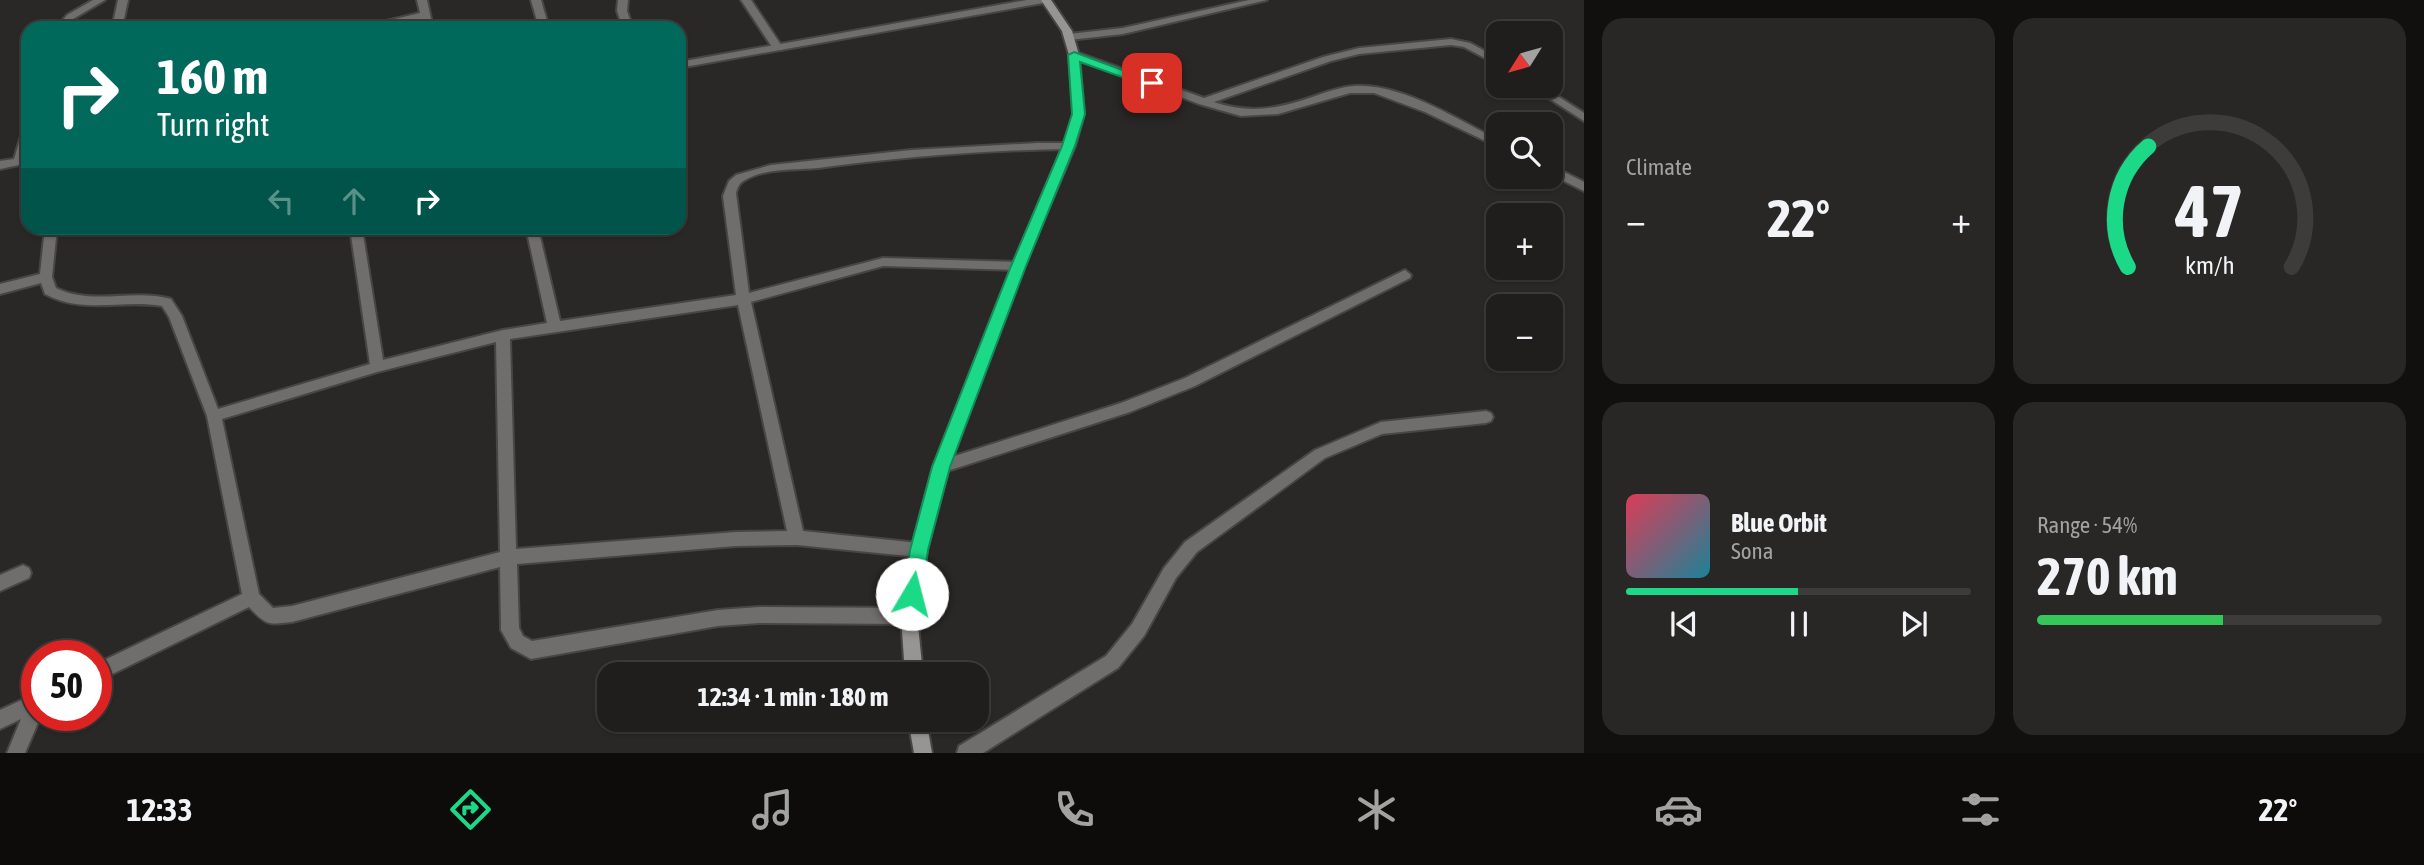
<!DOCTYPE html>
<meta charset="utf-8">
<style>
:root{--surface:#201e1c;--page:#282725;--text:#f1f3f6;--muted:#a2a2a3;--line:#3d3c3b;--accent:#1cd988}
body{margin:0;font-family:"Asap Condensed",sans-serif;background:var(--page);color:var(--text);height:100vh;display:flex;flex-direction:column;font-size:26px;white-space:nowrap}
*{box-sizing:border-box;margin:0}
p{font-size:23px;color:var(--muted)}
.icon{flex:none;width:38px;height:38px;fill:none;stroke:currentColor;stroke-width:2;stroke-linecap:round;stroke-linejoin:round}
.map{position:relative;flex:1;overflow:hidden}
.drawer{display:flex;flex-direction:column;gap:18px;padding:18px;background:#12100f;width:840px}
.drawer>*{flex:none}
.top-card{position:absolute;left:21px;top:21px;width:665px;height:214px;border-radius:21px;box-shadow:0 2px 5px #0004,0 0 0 2px var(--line);background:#00695c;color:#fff;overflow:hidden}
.needle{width:46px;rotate:233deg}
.controls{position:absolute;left:1486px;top:21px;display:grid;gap:14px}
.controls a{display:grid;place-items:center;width:77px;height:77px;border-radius:14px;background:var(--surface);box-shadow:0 2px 5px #0004,0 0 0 2px var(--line);font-size:35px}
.speed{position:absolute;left:21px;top:640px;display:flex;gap:14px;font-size:35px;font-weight:700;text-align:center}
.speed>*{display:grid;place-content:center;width:91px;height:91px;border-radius:50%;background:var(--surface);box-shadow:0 2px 5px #0004,0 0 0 2px var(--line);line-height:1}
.speed .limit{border:10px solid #d22;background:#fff;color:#111}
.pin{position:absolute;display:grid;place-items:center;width:60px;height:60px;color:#fff;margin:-30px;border-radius:14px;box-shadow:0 4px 10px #0006}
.me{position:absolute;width:77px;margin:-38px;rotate:8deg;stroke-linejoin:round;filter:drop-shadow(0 0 5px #0008)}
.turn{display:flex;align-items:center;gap:24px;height:147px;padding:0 21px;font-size:32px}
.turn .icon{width:91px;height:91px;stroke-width:2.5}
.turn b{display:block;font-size:49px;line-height:60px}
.lanes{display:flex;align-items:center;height:66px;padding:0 21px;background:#0003;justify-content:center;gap:35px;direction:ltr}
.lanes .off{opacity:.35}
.big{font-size:52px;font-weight:700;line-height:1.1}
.drawer .card{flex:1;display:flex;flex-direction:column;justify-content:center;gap:10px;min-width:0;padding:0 24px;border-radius:21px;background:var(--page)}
.drawer .dial{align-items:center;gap:0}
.dial svg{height:182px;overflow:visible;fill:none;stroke:var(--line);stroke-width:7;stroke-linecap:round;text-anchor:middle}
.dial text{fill:var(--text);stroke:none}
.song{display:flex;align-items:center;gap:21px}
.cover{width:84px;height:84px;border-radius:10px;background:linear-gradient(135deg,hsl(350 70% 55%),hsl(190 70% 35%))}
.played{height:7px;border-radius:4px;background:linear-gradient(90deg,var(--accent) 50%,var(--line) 50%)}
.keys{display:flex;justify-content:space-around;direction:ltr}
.heat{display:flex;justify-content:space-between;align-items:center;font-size:38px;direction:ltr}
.charge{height:10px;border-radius:5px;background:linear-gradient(90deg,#34c759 54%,var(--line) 0)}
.drawer .tiles{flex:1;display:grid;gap:18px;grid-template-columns:repeat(2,1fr)}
.trip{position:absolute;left:597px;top:662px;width:392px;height:70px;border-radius:21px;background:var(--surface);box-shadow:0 2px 5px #0004,0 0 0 2px var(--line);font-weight:700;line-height:70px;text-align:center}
.dock{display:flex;height:112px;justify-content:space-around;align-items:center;background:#0d0c0b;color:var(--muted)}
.dock .icon{width:49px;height:49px}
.dock .active{color:var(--accent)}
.dock b{font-size:32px;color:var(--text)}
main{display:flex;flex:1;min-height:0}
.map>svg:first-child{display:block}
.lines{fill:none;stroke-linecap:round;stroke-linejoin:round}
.lane-casing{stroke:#484644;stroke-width:4}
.street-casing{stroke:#484644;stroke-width:4}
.secondary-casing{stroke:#484644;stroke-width:4}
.lane{fill:#6f6e6d;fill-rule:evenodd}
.street{fill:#6f6e6d;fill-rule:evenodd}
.secondary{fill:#979593;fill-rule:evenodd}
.route{fill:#1cd988;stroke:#128d58;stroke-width:2}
</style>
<main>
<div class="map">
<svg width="1584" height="753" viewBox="0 0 1584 753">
<rect width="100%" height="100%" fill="#2a2826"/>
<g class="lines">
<defs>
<g id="lane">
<path d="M741,0H751L783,48L782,50H774Z"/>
<path d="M1451,39L1470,43L1498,58V65L1464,47L1451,45L1359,54L1331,61L1214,102C1252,115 1281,108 1318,95C1329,91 1342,87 1354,86C1401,83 1457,119 1498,140V147L1425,112L1374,93H1350L1278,114L1241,116L1199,104L1069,55L1078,53L1204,98L1323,57L1359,48Z"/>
<path d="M1530,86H1542L1584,113V121Z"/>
<path d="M1550,165L1584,182V191L1550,174Z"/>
<path d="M1405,270L1411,275L1410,278L1195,386L1130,412L941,473L936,472L933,467L936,462L1121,403L1185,378Z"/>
<path d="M1486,411L1491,413L1493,417L1491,421L1486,423L1382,434L1325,458L1197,552L1176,578L1144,636L1118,668L983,753H957L959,746L1106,656L1132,624L1164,568L1185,542L1315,450L1381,422Z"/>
</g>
<g id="street">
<path d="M93,0H105L73,19L66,28H56L67,15Z"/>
<path d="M118,0H128L122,28H112Z"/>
<path d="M417,0H427L433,28H423L421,19L376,28H357L420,13Z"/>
<path d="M531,0H541L549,28H539Z"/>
<path d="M618,0H628L627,11L633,28H623L617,11Z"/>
<path d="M1027,0H1048L1043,3L679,68V62Z"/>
<path d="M1249,0H1267L1123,34L1069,40L1064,37L1069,34L1123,28Z"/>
<path d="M28,126L26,157H28V163L0,169V161L14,159L23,129Z"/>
<path d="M1037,143H1069L1075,146L1069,149C985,150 902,157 818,168C795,170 765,168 745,180C739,183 738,187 736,193L749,293L883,258L1018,262L1024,266L1018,270L883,266L751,302L803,531L919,543L925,545L927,550L925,555L919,557L797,545L736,546L517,564L519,628L523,636L532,641L718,610L759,607L909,608L915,610L917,616L915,622L909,624L759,623L718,626L531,659L511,648L501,630L500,567L292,622C268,625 266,625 249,607L96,682V664L242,594L207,416L169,317L162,306C121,299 85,315 45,294L41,283L0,294V284L40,274L45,228H57L52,277L56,288C92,306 133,288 171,299L182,316L218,409L370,364L350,228H362L383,360L503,330L547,323L526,228H538L560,321L736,295L723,196L729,181L736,175L771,165L911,150ZM738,305L787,531L736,532L516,549L510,339ZM496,342L500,552L292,606L273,608L259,594L222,419L377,372Z"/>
<path d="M23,565L29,568L31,573L29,578L0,591V575Z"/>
<path d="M37,693V716H41L25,753H7L21,719L0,729V710Z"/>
</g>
<g id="secondary">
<path d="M1041,0H1051L1072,31L1079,55L1084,114L1075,146L1024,266L949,467L927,550L917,616L923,674H905L901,616L911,550L933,467L1012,266L1063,146L1074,114L1069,55L1062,31Z"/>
<path d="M908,719H926L932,753H914Z"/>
</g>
</defs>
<use href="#lane" class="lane-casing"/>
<use href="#street" class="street-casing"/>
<use href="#secondary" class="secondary-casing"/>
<use href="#lane" class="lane"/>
<use href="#street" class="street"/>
<use href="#secondary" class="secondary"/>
</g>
<path class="route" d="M1074,52L1157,83L1147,86L1080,62L1085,114L1075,146L1026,266L950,467L928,550L922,594L919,600L912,603L905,600L903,594L910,550L932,467L1011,266L1062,146L1072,114L1068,55Z"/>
</svg>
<div class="controls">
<a><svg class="needle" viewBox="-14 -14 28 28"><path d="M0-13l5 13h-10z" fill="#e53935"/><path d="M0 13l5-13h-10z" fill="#a2a2a3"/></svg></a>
<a><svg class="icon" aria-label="search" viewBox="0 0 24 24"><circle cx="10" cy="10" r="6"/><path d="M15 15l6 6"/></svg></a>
<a>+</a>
<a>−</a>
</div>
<div class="speed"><div class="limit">50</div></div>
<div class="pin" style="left:1152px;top:83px;background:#d93025"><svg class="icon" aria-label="arrive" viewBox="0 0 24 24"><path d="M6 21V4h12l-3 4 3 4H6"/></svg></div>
<svg class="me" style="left:912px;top:594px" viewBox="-20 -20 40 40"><circle r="19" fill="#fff"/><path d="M0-13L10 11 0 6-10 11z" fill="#1cd988"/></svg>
<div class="trip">12:34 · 1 min · 180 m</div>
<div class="top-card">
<div class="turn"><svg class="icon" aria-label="right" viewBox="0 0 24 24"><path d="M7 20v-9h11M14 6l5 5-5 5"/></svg><div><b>160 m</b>Turn right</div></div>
<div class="lanes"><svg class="icon off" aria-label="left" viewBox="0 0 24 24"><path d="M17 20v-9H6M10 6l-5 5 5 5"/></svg><svg class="icon off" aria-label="ahead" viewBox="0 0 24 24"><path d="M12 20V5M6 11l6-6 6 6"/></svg><svg class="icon" aria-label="right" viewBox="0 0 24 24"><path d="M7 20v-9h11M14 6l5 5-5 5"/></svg></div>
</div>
</div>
<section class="drawer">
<div class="tiles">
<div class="card"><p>Climate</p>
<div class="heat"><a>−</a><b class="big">22°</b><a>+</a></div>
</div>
<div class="card dial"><svg viewBox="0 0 100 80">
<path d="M14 69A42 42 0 1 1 86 69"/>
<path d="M14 69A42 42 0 0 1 23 16" stroke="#1cd988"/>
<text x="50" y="56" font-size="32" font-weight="700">47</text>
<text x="50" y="72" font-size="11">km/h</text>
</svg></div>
<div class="card">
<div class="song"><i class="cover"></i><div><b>Blue Orbit</b><p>Sona</p></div></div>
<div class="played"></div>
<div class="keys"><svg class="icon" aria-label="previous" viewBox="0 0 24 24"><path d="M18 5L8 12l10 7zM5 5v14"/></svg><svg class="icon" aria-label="pause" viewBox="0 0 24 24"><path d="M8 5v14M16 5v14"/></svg><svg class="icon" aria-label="next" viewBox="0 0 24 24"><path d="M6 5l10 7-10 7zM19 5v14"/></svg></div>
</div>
<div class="card"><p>Range · 54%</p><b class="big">270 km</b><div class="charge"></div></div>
</div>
</section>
</main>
<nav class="dock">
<b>12:33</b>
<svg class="icon active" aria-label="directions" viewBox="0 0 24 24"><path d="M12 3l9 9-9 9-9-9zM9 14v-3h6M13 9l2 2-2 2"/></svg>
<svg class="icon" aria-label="music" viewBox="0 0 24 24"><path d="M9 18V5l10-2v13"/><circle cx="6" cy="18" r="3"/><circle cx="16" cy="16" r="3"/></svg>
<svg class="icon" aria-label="phone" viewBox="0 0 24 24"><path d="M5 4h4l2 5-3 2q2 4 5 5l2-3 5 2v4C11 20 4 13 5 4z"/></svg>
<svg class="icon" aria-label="climate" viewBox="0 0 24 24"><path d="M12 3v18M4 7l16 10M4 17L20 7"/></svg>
<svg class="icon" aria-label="car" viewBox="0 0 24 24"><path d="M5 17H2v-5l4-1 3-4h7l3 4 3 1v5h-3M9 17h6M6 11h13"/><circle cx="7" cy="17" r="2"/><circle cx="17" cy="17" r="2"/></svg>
<svg class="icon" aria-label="filters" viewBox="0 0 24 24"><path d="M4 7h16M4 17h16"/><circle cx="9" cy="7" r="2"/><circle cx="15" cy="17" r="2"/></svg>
<b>22°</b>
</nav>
